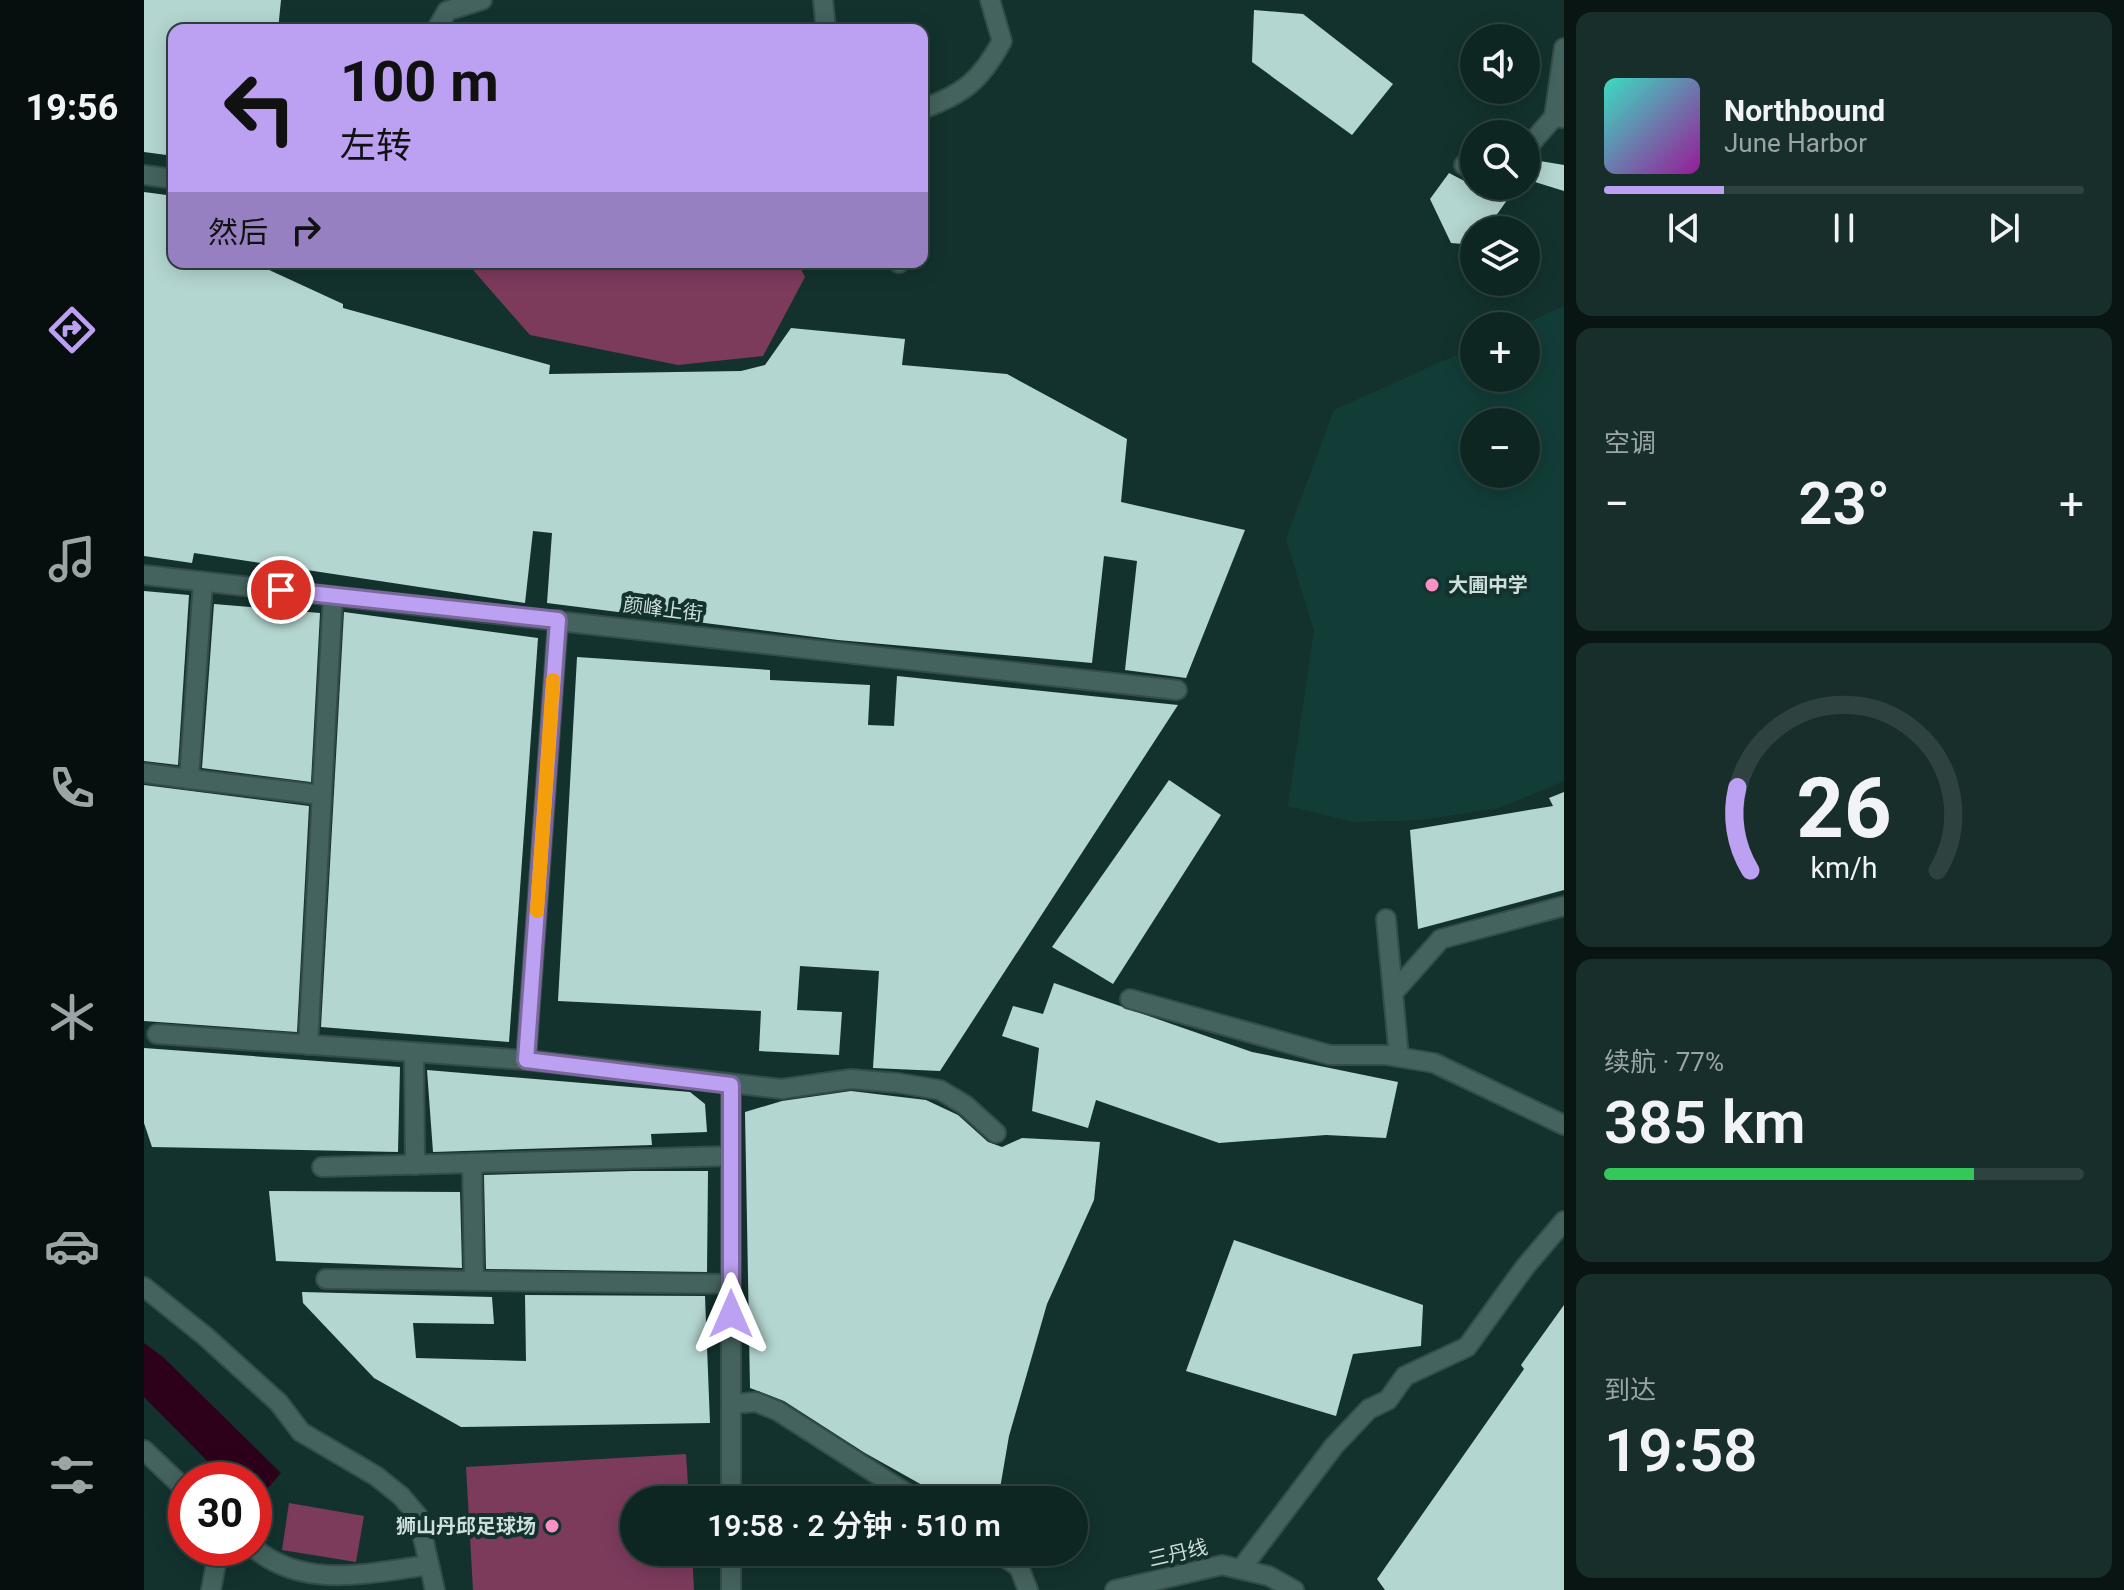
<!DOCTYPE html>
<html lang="zh">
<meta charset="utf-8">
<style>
:root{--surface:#0e2622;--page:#172e2a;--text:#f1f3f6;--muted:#9ba5a5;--line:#2e4340;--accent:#bca0f2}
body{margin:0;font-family:Roboto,"Noto Sans SC",sans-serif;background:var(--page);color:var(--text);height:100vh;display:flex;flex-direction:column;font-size:30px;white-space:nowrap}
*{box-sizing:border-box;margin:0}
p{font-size:26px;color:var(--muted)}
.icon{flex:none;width:44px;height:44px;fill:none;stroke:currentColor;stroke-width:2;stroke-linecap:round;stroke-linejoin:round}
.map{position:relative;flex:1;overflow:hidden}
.side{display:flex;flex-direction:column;gap:12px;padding:12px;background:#081513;width:560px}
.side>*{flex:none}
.banner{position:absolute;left:24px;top:24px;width:760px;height:244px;border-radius:16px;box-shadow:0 4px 20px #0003,0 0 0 2px var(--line);background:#bca0f2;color:#111;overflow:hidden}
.controls{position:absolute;left:1316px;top:24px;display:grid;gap:16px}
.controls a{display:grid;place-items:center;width:80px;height:80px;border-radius:50%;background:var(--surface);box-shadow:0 4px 20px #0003,0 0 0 2px var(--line);font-size:40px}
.speed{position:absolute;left:24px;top:1462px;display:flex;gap:16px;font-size:40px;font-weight:700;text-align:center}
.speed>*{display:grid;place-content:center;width:104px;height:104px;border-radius:50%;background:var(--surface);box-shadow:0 4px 20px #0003,0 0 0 2px var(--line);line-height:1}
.speed .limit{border:12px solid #d22;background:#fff;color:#111}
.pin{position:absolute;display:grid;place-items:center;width:68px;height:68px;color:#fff;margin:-34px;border:4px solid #fff;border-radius:50%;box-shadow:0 2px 8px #0007}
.me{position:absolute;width:88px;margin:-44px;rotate:0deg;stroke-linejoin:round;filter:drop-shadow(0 0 6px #0008)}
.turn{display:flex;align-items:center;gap:28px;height:168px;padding:0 40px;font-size:36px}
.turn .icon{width:104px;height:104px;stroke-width:2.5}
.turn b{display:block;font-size:56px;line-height:68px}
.then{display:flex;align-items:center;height:76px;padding:0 40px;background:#0003;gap:16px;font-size:30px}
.big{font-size:60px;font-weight:600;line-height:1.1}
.side .card{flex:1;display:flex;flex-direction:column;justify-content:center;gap:12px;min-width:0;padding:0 28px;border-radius:16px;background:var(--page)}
.side .dial{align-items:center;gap:0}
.dial svg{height:208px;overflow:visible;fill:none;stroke:var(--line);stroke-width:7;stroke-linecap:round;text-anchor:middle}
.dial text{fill:var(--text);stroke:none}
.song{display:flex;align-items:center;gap:24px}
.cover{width:96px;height:96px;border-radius:12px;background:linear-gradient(135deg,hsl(170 70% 55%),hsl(300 70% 35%))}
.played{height:8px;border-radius:4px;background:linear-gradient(90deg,var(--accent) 25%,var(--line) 25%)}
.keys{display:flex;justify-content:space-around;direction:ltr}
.heat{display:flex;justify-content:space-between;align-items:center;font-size:44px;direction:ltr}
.charge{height:12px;border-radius:6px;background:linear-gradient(90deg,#34c759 77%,var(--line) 0)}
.trip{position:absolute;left:476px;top:1486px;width:468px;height:80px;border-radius:40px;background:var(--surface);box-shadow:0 4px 20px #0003,0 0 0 2px var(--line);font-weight:600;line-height:80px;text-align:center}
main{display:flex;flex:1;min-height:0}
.tab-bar{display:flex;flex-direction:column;width:144px;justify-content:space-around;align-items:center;background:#060f0e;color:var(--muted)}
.tab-bar .icon{width:56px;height:56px}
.tab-bar .on{color:var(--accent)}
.tab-bar b{font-size:36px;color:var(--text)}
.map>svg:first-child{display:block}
.built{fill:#123d37;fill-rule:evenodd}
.green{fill:#7d3b5c}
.water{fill:#2e011a}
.building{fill:#b4d6d0}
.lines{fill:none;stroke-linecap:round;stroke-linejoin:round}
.minor-casing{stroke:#354d49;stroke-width:22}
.minor{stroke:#44635e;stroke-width:18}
.route-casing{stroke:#7a689d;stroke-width:20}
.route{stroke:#bca0f2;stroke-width:14}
.slow{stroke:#f59e0b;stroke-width:14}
.poi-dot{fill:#fc8fc3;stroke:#13322e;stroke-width:3}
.labels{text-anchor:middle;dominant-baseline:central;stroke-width:8;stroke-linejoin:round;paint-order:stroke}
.poi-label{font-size:20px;font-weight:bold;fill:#cddedb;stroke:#13322e;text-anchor:start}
.street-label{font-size:20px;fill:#cddedb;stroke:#13322e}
</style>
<main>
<nav class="tab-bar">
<b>19:56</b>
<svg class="icon on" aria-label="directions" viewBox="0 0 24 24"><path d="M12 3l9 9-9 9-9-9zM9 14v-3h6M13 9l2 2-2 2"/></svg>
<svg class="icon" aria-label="music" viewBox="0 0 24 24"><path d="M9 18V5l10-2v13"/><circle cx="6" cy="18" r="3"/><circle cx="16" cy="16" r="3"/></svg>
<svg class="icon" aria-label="phone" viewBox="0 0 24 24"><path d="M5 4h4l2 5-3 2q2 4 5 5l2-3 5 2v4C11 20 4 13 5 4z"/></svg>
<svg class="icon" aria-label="climate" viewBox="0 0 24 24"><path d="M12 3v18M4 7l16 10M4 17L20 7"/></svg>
<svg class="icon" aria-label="car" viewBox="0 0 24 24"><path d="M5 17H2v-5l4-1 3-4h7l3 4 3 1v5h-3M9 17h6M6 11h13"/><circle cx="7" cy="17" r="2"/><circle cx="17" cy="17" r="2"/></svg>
<svg class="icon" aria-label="filters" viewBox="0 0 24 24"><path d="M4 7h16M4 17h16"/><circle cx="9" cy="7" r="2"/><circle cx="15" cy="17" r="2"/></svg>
</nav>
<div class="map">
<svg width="1420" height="1590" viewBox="0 0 1420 1590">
<rect width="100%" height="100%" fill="#13322e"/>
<path class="built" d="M1420,306V781L1355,808L1277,820L1209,822L1144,806L1170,631L1142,539L1190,410L1330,347V378H1382V326H1376ZM1330,422H1382V474H1330Z"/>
<g class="green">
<path d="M322,262H653L661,277L619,356L534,365L386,335Z"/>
<path d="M542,1454L545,1500H490V1552H548L550,1590H329L322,1467Z"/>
<path d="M145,1503L220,1516L212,1562L138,1550Z"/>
</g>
<path class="water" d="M0,1343L19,1357L137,1473L110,1504V1480H82L0,1397Z"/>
<g class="building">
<path d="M0,0H137L134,30H30V156L0,152Z"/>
<path d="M1110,10L1159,14L1249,84L1208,135L1108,62Z"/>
<path d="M1396,161L1420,165V191L1391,182Z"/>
<path d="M1305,173L1330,186H1373L1342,230H1330V245L1307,243L1286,199Z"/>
<path d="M0,192L30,196V262H108L199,304V308L406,365L405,374L597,371L621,365L647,328L761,339L758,365L863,374L983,439L977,502L1101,530L1042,678L981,670L993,561L960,556L948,663L694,640L403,603L408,533L389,531L381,603L50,553L48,563L0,556Z"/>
<path d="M0,591L45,595L34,765L0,761Z"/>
<path d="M70,604L176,613L167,782L58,768Z"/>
<path d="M200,612L394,638L365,1042L177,1027Z"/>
<path d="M433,657L626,670V680L726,685L724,725L750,726L753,676L1034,705L796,1071L729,1068L735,971L656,966L653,1010L698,1012L695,1055L615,1051L617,1011L414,1001Z"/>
<path d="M1025,780L1077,815L969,984L908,947Z"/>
<path d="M0,785L165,806L153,1032L0,1021Z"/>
<path d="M1420,792V890L1274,929L1266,830L1409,806L1405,798Z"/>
<path d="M910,983L1108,1052L1254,1082L1242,1138L1182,1135L1075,1143L952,1100L944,1128L888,1111L895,1048L858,1036L869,1006L899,1014Z"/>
<path d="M0,1048L256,1067L254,1152L8,1147L0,1123Z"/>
<path d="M283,1070L546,1092L561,1104L563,1132L507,1134L508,1145L289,1152Z"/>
<path d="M707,1091L782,1100L814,1115L844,1142L858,1147L878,1138L956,1142L950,1200L903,1304L865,1436L854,1500H805L721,1453L640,1401L606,1388L601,1112L638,1101Z"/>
<path d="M489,1171H564L563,1272L342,1269L340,1175Z"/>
<path d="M125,1191L316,1192L318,1268L132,1261Z"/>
<path d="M1090,1240L1279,1305L1277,1346L1209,1354L1192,1416L1042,1371Z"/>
<path d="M158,1292L348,1297L350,1324L269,1323L272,1358L382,1361L381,1295L561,1296L566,1423L317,1427L230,1378L159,1303Z"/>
<path d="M1420,1305V1590H1241L1233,1579L1380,1369L1377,1365Z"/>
</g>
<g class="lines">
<defs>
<g id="minor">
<path d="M679,0L682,30"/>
<path d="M292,30L303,11L338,0"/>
<path d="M778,109C820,94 837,80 858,41L846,0"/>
<path d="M1410,117L1420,48"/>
<path d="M1382,149L1410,117L1420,118"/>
<path d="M1320,165L1330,163"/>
<path d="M0,175L30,179"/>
<path d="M755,262V263"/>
<path d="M0,575L1033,690"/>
<path d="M59,582L45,779L178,795"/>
<path d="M414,620L382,1060L638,1089L707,1079L754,1083L796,1090L821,1105L852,1133"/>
<path d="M0,773L45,779"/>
<path d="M1242,919L1255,1057"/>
<path d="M1249,993L1297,939L1420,906"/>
<path d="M986,999L1186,1055H1242L1290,1063L1420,1125"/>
<path d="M13,1034L382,1060"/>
<path d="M164,1045L189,596"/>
<path d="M270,1052L271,1165"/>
<path d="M587,1085V1500"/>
<path d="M328,1163L330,1281"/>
<path d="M178,1167L587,1156"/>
<path d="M182,1279L587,1284"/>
<path d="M0,1287L61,1336L135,1403L157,1432L232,1476L257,1496L274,1516L291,1590"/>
<path d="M587,1404L612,1402L634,1411L773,1500"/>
<path d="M0,1450L42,1490"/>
<path d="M110,1548C160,1590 226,1573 285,1565"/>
<path d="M587,1552V1590"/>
<path d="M853,1552L875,1567L884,1590"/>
<path d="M1097,1569L1190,1446L1225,1409L1244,1400L1261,1376L1323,1347L1381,1267L1420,1221"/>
<path d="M67,1590L75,1548"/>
<path d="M971,1590L1078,1565L1125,1576L1150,1590"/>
</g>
</defs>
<use href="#minor" class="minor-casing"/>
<use href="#minor" class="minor"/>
</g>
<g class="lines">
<defs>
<path id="route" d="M137,590L414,620L382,1060L587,1085V1314"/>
</defs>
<use href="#route" class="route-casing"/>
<use href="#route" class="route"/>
<path class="slow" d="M393,911L409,680"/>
</g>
<g class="poi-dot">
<circle cx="1288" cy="585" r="8"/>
<circle cx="408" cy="1526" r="8"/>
</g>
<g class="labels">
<g class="poi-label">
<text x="1304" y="585">大圃中学</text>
<text x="392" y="1526" text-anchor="end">狮山丹邱足球场</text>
</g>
<g class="street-label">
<text transform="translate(519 609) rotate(7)">颜峰上街</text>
<text transform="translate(1034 1553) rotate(-13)">三丹线</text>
</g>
</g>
</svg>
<div class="controls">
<a><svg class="icon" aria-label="sound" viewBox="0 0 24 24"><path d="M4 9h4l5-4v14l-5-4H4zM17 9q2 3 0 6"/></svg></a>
<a><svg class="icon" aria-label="search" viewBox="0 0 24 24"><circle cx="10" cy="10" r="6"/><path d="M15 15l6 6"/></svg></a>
<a><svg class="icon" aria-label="layers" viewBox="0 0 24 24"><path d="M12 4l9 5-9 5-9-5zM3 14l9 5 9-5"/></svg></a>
<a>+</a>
<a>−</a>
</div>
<div class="speed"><div class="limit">30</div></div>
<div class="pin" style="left:137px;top:590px;background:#d93025"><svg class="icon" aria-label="arrive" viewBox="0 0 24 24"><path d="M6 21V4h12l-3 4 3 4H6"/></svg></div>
<svg class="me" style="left:587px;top:1314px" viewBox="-20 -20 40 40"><path d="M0-17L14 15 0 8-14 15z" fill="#bca0f2" stroke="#fff" stroke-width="4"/></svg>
<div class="trip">19:58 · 2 分钟 · 510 m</div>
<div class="banner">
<div class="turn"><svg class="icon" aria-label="left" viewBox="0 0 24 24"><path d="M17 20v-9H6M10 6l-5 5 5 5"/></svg><div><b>100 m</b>左转</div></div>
<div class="then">然后<svg class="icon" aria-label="right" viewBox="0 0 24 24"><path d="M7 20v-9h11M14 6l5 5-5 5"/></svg></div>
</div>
</div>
<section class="side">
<div class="card">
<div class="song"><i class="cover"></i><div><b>Northbound</b><p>June Harbor</p></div></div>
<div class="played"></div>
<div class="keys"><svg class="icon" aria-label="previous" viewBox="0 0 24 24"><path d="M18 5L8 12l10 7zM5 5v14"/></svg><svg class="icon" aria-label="pause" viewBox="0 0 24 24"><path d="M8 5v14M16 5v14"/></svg><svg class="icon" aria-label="next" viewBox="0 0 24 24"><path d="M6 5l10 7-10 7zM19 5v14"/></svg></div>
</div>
<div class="card"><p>空调</p>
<div class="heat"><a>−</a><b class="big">23°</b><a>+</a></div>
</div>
<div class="card dial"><svg viewBox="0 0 100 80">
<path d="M14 69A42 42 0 1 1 86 69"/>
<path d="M14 69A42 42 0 0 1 9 37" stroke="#bca0f2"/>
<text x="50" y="56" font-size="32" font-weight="700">26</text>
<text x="50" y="72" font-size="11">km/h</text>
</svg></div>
<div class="card"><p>续航 · 77%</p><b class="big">385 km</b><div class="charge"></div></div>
<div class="card"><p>到达</p><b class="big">19:58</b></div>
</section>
</main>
